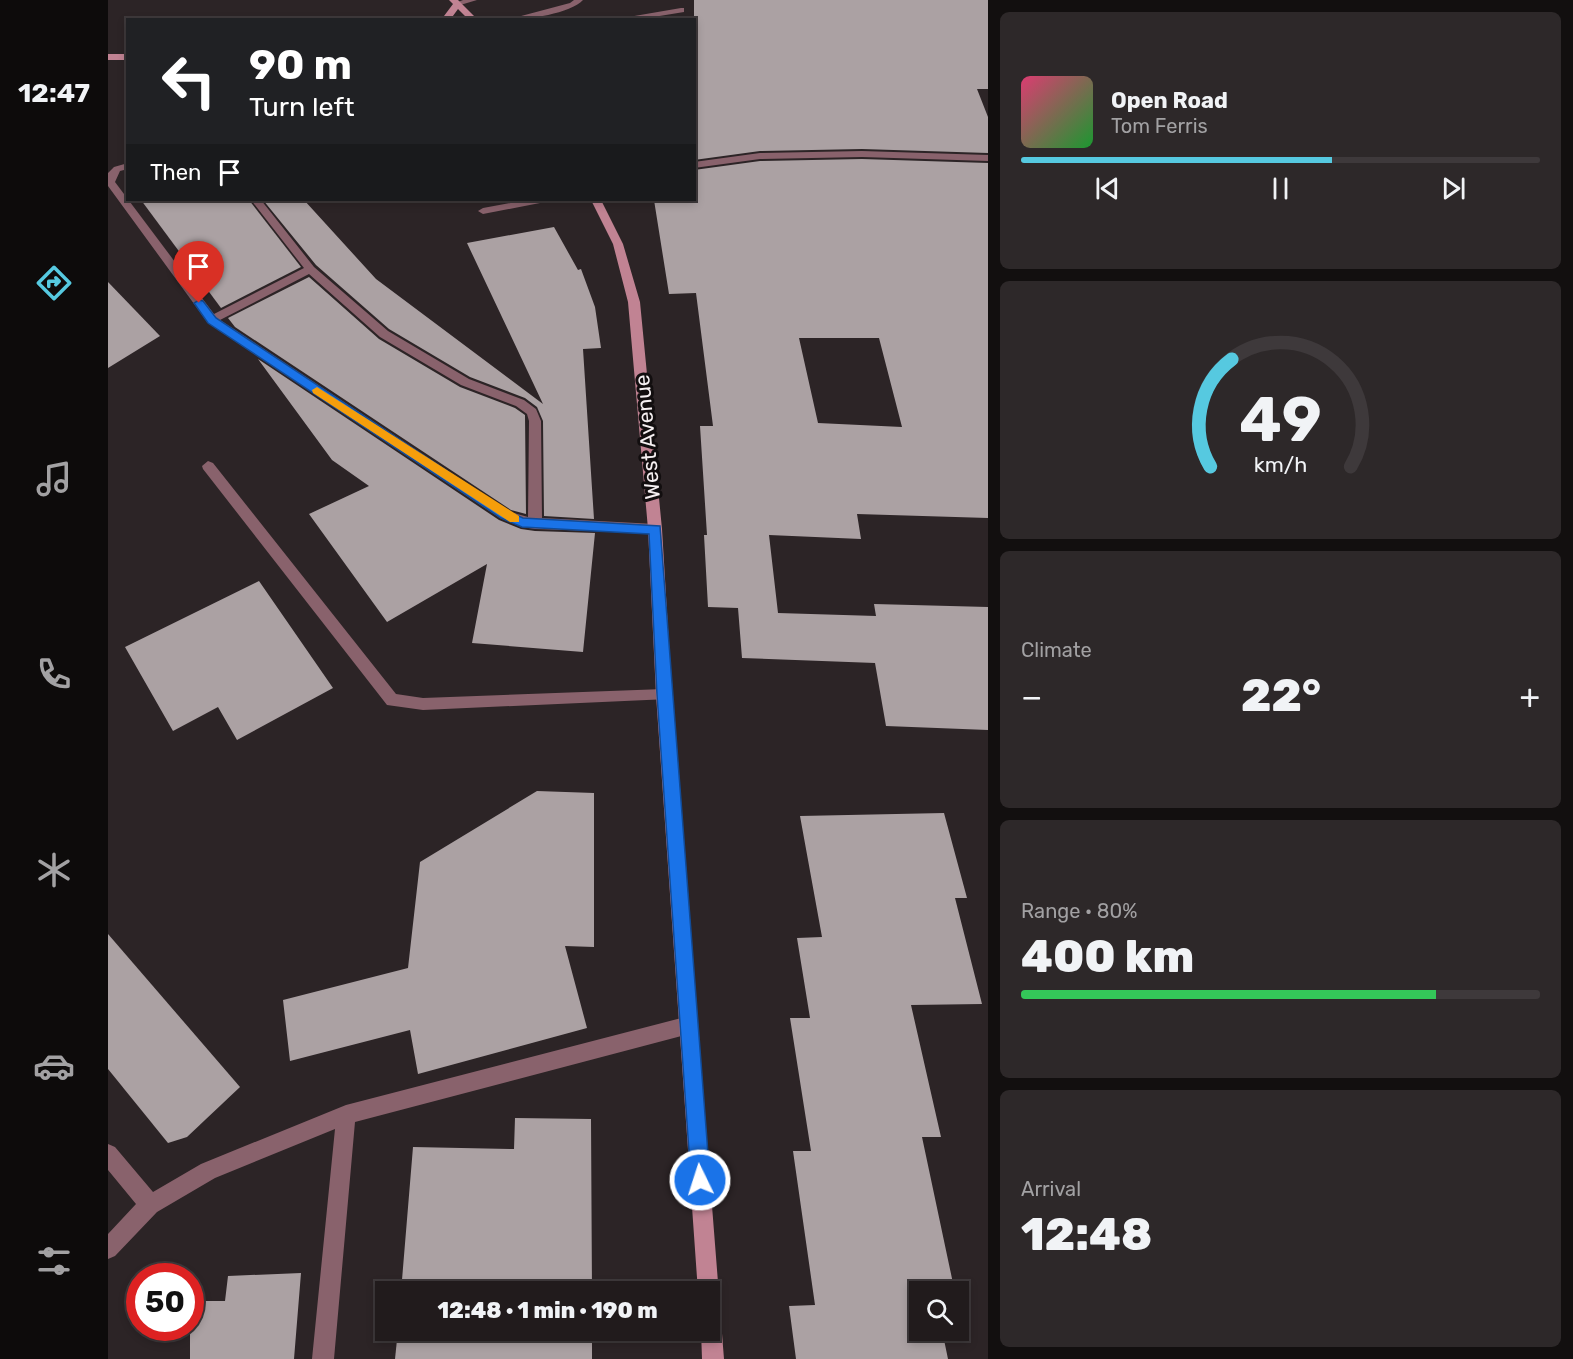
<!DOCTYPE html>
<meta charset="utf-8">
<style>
:root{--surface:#211b1c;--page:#2d2829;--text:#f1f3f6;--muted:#a2a1a3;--line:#3e393b;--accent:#56c9e0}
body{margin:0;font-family:Rubik,sans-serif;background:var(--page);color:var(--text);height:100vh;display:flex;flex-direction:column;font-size:22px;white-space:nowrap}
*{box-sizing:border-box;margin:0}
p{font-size:20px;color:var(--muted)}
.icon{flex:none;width:33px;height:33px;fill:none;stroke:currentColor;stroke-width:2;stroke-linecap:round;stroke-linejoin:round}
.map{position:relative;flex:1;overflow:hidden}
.side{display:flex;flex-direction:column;gap:12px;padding:12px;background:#120f0f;width:585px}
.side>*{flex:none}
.hud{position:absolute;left:18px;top:18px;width:570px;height:183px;border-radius:0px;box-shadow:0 3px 9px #0003,0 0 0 2px var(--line);background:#202124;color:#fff;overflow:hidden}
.buttons{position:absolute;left:801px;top:1281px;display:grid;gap:12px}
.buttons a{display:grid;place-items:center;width:60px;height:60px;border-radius:0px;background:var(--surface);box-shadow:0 3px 9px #0003,0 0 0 2px var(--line);font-size:30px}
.speed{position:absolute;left:18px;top:1263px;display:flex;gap:12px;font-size:30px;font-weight:700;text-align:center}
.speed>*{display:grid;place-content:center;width:78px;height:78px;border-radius:50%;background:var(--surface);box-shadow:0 3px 9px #0003,0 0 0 2px var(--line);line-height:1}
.speed .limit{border:9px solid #d22;background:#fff;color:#111}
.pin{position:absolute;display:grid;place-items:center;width:51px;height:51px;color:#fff;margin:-62px -26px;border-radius:50% 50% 50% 0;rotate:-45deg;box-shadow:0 0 6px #0007}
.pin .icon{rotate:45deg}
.me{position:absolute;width:66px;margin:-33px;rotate:356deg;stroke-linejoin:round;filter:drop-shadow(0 0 4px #0008)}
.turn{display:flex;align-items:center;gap:21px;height:126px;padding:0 24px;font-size:27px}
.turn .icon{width:78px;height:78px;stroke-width:2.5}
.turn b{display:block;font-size:42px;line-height:51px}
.then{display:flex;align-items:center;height:57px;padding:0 24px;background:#0003;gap:12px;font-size:22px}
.big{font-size:45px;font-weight:800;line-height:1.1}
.side .widget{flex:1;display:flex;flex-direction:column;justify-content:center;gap:9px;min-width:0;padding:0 21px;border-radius:9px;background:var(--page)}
.side .dial{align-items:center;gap:0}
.dial svg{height:156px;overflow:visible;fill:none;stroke:var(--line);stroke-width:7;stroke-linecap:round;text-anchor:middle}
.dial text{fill:var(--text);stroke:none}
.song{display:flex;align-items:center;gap:18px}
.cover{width:72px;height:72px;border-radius:9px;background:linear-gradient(135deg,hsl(340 70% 55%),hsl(130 70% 35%))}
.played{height:6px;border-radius:3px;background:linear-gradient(90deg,var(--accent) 60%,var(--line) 60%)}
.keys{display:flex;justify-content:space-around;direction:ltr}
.heat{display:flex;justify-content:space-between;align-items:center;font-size:33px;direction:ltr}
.charge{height:9px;border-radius:4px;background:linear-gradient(90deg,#34c759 80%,var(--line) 0)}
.trip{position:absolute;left:267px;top:1281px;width:345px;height:60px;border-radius:0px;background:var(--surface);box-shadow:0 3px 9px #0003,0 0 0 2px var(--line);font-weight:800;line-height:60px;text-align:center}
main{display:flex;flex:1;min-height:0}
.tabs{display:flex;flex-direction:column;width:108px;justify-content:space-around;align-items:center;background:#0d0b0b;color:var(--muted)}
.tabs .icon{width:42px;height:42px}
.tabs .active{color:var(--accent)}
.tabs b{font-size:27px;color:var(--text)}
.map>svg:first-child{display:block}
.building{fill:#aba1a3;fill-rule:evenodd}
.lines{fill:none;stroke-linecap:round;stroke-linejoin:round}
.lane{fill:#89626c;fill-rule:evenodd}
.street{fill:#89626c;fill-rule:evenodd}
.secondary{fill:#c18393;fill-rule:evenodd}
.route{fill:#1a73e8;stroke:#114b97;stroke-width:1.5}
.slow{fill:#f59e0b}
.labels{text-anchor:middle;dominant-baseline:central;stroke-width:6;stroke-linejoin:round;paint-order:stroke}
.street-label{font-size:21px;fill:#f6f0f2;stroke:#120e0f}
</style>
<main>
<nav class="tabs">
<b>12:47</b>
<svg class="icon active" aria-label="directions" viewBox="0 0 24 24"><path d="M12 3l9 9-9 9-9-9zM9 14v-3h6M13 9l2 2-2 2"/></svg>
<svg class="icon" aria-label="music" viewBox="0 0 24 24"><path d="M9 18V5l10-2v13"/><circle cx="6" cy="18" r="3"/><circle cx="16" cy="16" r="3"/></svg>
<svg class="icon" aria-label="phone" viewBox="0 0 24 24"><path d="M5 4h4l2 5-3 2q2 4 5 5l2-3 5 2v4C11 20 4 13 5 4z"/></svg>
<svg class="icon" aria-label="climate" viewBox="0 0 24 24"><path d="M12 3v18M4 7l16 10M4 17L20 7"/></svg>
<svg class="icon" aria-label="car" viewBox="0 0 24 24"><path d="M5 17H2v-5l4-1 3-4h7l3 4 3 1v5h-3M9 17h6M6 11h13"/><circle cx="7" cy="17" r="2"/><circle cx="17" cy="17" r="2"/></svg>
<svg class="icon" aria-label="filters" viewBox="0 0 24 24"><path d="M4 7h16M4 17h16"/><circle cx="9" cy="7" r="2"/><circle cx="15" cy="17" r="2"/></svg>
</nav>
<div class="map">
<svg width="880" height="1359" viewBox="0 0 880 1359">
<rect width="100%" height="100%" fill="#2c2426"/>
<g class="building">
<path d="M586,0H880V89H869L880,117V153L754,149L652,151L586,160Z"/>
<path d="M754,159L880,163V518L749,514L753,539L661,535L670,613L768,616L766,604L880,607V730L778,726L767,663L634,658L630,608L600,607L596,535H599L592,426H605L588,293L561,294L546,200H586V170L652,161ZM691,338H771L794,427L710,423Z"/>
<path d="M33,200H141L193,267L113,308Z"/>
<path d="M155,200H196L268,279L435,404L359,243L446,227L470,270L473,269L487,307L493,348L475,349L486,519L436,516L435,421L429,407L417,398L362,377L281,329L208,265Z"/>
<path d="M201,277L271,339L352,387L407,408L417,415L418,514L403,510L127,327L120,318Z"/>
<path d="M0,282L52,336L0,368Z"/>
<path d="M150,359L391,520L413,529L427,531L487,533L475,652L364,643L379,564L279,622L201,514L261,486L224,460Z"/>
<path d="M151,581L225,688L129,740L110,707L65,731L17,647Z"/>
<path d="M429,791L486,793V947L457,946L479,1028L310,1074L302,1030L182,1061L175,1000L300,968L312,862Z"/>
<path d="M836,813L859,898H847L874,1004L803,1005L833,1137H814L846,1288L812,1292V1330H834L840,1359H688L681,1306L707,1305L685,1151H703L682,1018H702L689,938L714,937L692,816Z"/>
<path d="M0,934L132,1087L79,1137L60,1143L0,1069Z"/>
<path d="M407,1118L483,1119L484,1292H293L305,1147L406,1149Z"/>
<path d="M193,1273L186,1359H82V1301H117L120,1276Z"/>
<path d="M290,1330H484V1359H287Z"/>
</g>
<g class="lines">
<g class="lane">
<path d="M355,0H369L349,6L345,4Z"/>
<path d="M466,0H475C462,14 417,20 398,20L462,3Z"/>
<path d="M573,8H576V12L527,20H503Z"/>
<path d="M20,163V169L12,171L7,182L106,314L196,268L143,200H153L206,267L280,331L361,379L416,400L428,409L433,421L434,518L547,524L552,525L554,529L552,533L427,529L414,527L392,518L100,323L0,186V173L6,167ZM201,274L272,337L353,385L408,406L419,414L421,421L420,517L402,512L112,320Z"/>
<path d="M419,200H437L432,203L375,214L370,211L375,208Z"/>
<path d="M100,461L105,463L288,694L315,698L556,689L561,691L564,695L561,699L315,710L279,705L95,469L94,466Z"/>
<path d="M581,1016L588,1018L590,1025L588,1032L581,1034L247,1122L226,1359H204L227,1129L107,1178L49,1212L7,1256L0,1259V1234L28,1204L0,1170V1144L7,1147L45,1192L93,1164L238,1105Z"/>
</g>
<path class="street" d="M754,151L880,155V161L754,157L652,159L586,168V162L652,153Z"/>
<g class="secondary">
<path d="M341,0H350L370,20H361L350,9L342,20H333L345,4Z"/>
<rect x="0" y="54" width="20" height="6"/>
<path d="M483,200H493L515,244L532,302L554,529L564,695L616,1359H594L593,1330H602V1292H590L548,695L540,529L520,302L505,244Z"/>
</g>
</g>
<path class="route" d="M91,300L95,301L108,318L401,512L415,518L552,526L602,1180L599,1187L592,1189L586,1187L583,1180L549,695L541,534L414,527L393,518L100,323L86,303Z"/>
<path class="slow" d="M209,387L411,516V522H402L205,393L204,390Z"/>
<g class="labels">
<g class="street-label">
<text transform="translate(539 437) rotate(-95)">West Avenue</text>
</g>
</g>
</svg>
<div class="buttons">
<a><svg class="icon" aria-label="search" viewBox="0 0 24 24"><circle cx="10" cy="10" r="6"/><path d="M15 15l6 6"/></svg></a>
</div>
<div class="speed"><div class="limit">50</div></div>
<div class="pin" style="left:91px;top:303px;background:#d93025"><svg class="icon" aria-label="arrive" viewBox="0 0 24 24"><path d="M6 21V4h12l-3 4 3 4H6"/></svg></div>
<svg class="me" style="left:592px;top:1180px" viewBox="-20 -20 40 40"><circle r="17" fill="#1a73e8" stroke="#fff" stroke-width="3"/><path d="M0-11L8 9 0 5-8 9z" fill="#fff"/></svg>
<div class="trip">12:48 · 1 min · 190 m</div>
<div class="hud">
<div class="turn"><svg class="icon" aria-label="left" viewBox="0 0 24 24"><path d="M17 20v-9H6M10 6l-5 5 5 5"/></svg><div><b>90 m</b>Turn left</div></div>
<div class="then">Then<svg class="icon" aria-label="arrive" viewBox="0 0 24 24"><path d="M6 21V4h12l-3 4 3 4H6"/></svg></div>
</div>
</div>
<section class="side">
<div class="widget">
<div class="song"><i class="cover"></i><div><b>Open Road</b><p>Tom Ferris</p></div></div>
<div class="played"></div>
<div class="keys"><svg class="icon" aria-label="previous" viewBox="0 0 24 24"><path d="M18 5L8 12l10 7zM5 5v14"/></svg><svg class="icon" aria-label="pause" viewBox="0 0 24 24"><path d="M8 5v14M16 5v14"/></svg><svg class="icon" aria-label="next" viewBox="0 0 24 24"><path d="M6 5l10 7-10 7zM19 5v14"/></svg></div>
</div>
<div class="widget dial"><svg viewBox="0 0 100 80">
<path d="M14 69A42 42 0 1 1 86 69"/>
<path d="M14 69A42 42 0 0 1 25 14" stroke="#56c9e0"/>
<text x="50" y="56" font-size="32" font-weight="700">49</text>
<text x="50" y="72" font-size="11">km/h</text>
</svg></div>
<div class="widget"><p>Climate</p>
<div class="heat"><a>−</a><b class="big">22°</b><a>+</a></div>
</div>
<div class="widget"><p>Range · 80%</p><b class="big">400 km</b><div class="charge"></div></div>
<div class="widget"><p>Arrival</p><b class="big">12:48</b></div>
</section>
</main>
